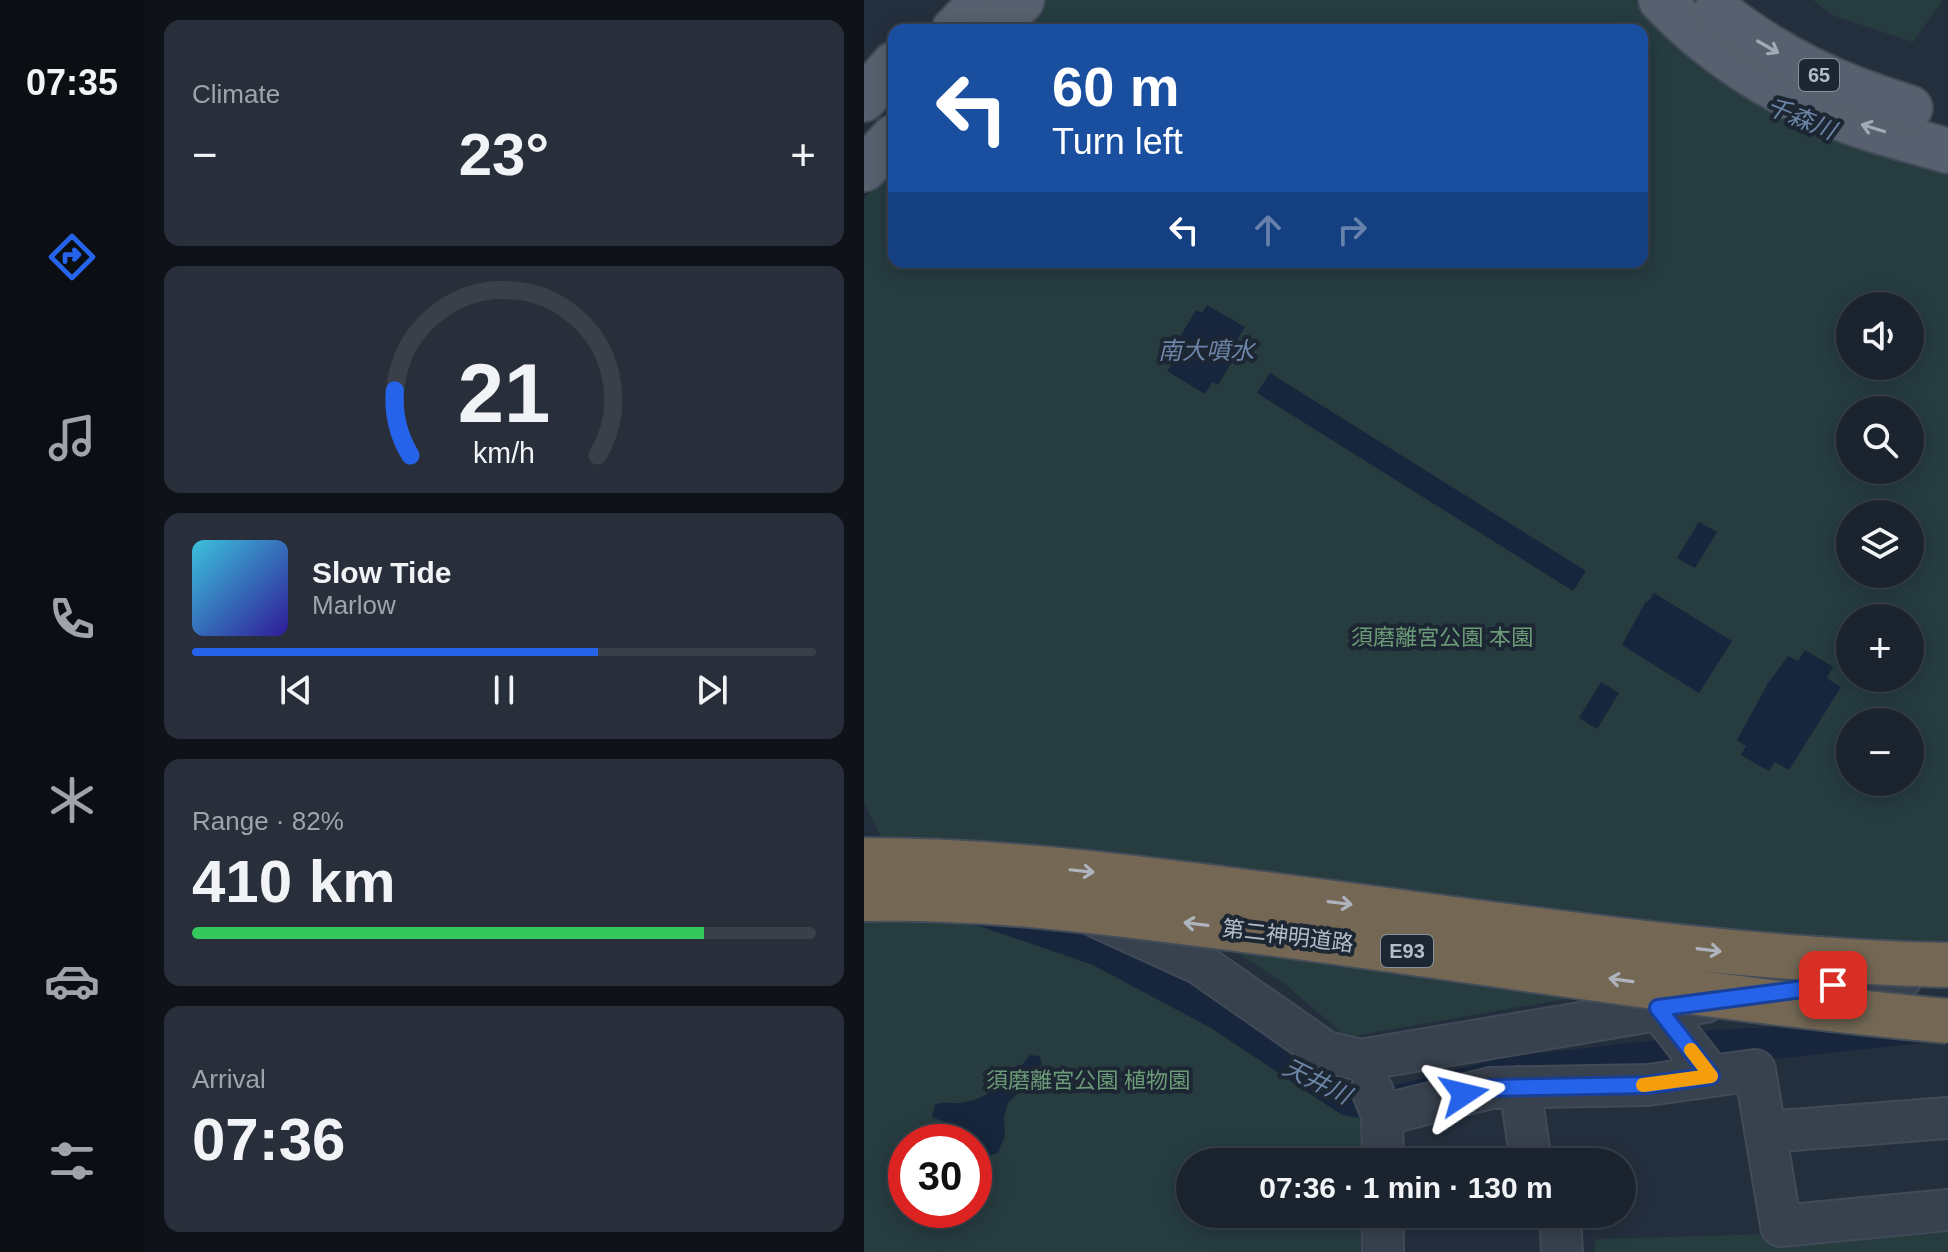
<!DOCTYPE html>
<meta charset="utf-8">
<style>
:root{--surface:#1b232e;--page:#282f3a;--text:#f1f3f6;--muted:#a0a4aa;--line:#39404a;--accent:#2563eb}
body{margin:0;font-family:Helvetica,"Noto Sans JP",sans-serif;background:var(--page);color:var(--text);height:100vh;display:flex;flex-direction:column;font-size:30px;white-space:nowrap}
*{box-sizing:border-box;margin:0}
p{font-size:26px;color:var(--muted)}
.icon{flex:none;width:44px;height:44px;fill:none;stroke:currentColor;stroke-width:2;stroke-linecap:round;stroke-linejoin:round}
.map{position:relative;flex:1;overflow:hidden}
.side{display:flex;flex-direction:column;gap:20px;padding:20px;background:#0f1319;width:720px}
.side>*{flex:none}
.top-card{position:absolute;left:24px;top:24px;width:760px;height:244px;border-radius:16px;box-shadow:0 4px 20px #0003,0 0 0 2px var(--line);background:#1a4fa0;color:#fff;overflow:hidden}
.tools{position:absolute;left:972px;top:292px;display:grid;gap:16px}
.tools a{display:grid;place-items:center;width:88px;height:88px;border-radius:50%;background:var(--surface);box-shadow:0 4px 20px #0003,0 0 0 2px var(--line);font-size:40px}
.speed{position:absolute;left:24px;top:1124px;display:flex;gap:16px;font-size:40px;font-weight:700;text-align:center}
.speed>*{display:grid;place-content:center;width:104px;height:104px;border-radius:50%;background:var(--surface);box-shadow:0 4px 20px #0003,0 0 0 2px var(--line);line-height:1}
.speed .limit{border:12px solid #d22;background:#fff;color:#111}
.pin{position:absolute;display:grid;place-items:center;width:68px;height:68px;color:#fff;margin:-34px;border-radius:16px;box-shadow:0 4px 12px #0006}
.me{position:absolute;width:88px;margin:-44px;rotate:80deg;stroke-linejoin:round;filter:drop-shadow(0 0 6px #0008)}
.turn{display:flex;align-items:center;gap:28px;height:168px;padding:0 32px;font-size:36px}
.turn .icon{width:104px;height:104px;stroke-width:2.5}
.turn b{display:block;font-size:56px;line-height:68px}
.lanes{display:flex;align-items:center;height:76px;padding:0 32px;background:#0003;justify-content:center;gap:40px;direction:ltr}
.lanes .off{opacity:.35}
.big{font-size:60px;font-weight:600;line-height:1.1}
.side .tile{flex:1;display:flex;flex-direction:column;justify-content:center;gap:12px;min-width:0;padding:0 28px;border-radius:16px;background:var(--page)}
.side .dial{align-items:center;gap:0}
.dial svg{height:208px;overflow:visible;fill:none;stroke:var(--line);stroke-width:7;stroke-linecap:round;text-anchor:middle}
.dial text{fill:var(--text);stroke:none}
.song{display:flex;align-items:center;gap:24px}
.cover{width:96px;height:96px;border-radius:12px;background:linear-gradient(135deg,hsl(190 70% 55%),hsl(250 70% 35%))}
.played{height:8px;border-radius:4px;background:linear-gradient(90deg,var(--accent) 65%,var(--line) 65%)}
.keys{display:flex;justify-content:space-around;direction:ltr}
.heat{display:flex;justify-content:space-between;align-items:center;font-size:44px;direction:ltr}
.charge{height:12px;border-radius:6px;background:linear-gradient(90deg,#34c759 82%,var(--line) 0)}
.trip{position:absolute;left:312px;top:1148px;width:460px;height:80px;border-radius:40px;background:var(--surface);box-shadow:0 4px 20px #0003,0 0 0 2px var(--line);font-weight:600;line-height:80px;text-align:center}
main{display:flex;flex:1;min-height:0}
.tab-bar{display:flex;flex-direction:column;width:144px;justify-content:space-around;align-items:center;background:#0b0e12;color:var(--muted)}
.tab-bar .icon{width:56px;height:56px}
.tab-bar .on{color:var(--accent)}
.tab-bar b{font-size:36px;color:var(--text)}
.map>svg:first-child{display:block}
.green{fill:#263c3f;fill-rule:evenodd}
.water{fill:#17263c}
.lines{fill:none;stroke-linecap:round;stroke-linejoin:round}
.minor-casing{stroke:#414a57;stroke-width:44}
.major-casing{stroke:#414a57;stroke-width:48}
.minor{stroke:#38414e;stroke-width:40}
.major{stroke:#56606e;stroke-width:44}
.highway-bridge-casing{stroke:#434c59;stroke-width:48;stroke-linecap:butt}
.highway-bridge{stroke:#746855;stroke-width:44}
.oneway{stroke:#a1aab7}
.oneway2{stroke:#aeb4bd}
.route-casing{stroke:#184099;stroke-width:20}
.route{stroke:#2563eb;stroke-width:14}
.slow{stroke:#f59e0b;stroke-width:14}
.labels{text-anchor:middle;dominant-baseline:central;stroke-width:8;stroke-linejoin:round;paint-order:stroke}
.shield{fill:#1d2633;stroke:#878f9c;stroke-width:2}
.shield-label{font-size:20px;font-weight:bold;fill:#b4bcc9}
.park-label{font-size:22px;fill:#6b9a76;stroke:#1d2633}
.street-label{font-size:22px;fill:#b4bcc9;stroke:#1d2633}
.water-label{font-size:24px;font-style:italic;fill:#6d86a8;stroke:#1d2633}
</style>
<main>
<nav class="tab-bar">
<b>07:35</b>
<svg class="icon on" aria-label="directions" viewBox="0 0 24 24"><path d="M12 3l9 9-9 9-9-9zM9 14v-3h6M13 9l2 2-2 2"/></svg>
<svg class="icon" aria-label="music" viewBox="0 0 24 24"><path d="M9 18V5l10-2v13"/><circle cx="6" cy="18" r="3"/><circle cx="16" cy="16" r="3"/></svg>
<svg class="icon" aria-label="phone" viewBox="0 0 24 24"><path d="M5 4h4l2 5-3 2q2 4 5 5l2-3 5 2v4C11 20 4 13 5 4z"/></svg>
<svg class="icon" aria-label="climate" viewBox="0 0 24 24"><path d="M12 3v18M4 7l16 10M4 17L20 7"/></svg>
<svg class="icon" aria-label="car" viewBox="0 0 24 24"><path d="M5 17H2v-5l4-1 3-4h7l3 4 3 1v5h-3M9 17h6M6 11h13"/><circle cx="7" cy="17" r="2"/><circle cx="17" cy="17" r="2"/></svg>
<svg class="icon" aria-label="filters" viewBox="0 0 24 24"><path d="M4 7h16M4 17h16"/><circle cx="9" cy="7" r="2"/><circle cx="15" cy="17" r="2"/></svg>
</nav>
<section class="side">
<div class="tile"><p>Climate</p>
<div class="heat"><a>−</a><b class="big">23°</b><a>+</a></div>
</div>
<div class="tile dial"><svg viewBox="0 0 100 80">
<path d="M14 69A42 42 0 1 1 86 69"/>
<path d="M14 69A42 42 0 0 1 8 44" stroke="#2563eb"/>
<text x="50" y="56" font-size="32" font-weight="700">21</text>
<text x="50" y="72" font-size="11">km/h</text>
</svg></div>
<div class="tile">
<div class="song"><i class="cover"></i><div><b>Slow Tide</b><p>Marlow</p></div></div>
<div class="played"></div>
<div class="keys"><svg class="icon" aria-label="previous" viewBox="0 0 24 24"><path d="M18 5L8 12l10 7zM5 5v14"/></svg><svg class="icon" aria-label="pause" viewBox="0 0 24 24"><path d="M8 5v14M16 5v14"/></svg><svg class="icon" aria-label="next" viewBox="0 0 24 24"><path d="M6 5l10 7-10 7zM19 5v14"/></svg></div>
</div>
<div class="tile"><p>Range · 82%</p><b class="big">410 km</b><div class="charge"></div></div>
<div class="tile"><p>Arrival</p><b class="big">07:36</b></div>
</section>
<div class="map">
<svg width="1084" height="1252" viewBox="0 0 1084 1252">
<rect width="100%" height="100%" fill="#242f3e"/>
<g class="green">
<path d="M182,0H773L813,41L1084,166V970L914,962L483,1037L421,984L237,862L17,837L0,802V199L30,166V262H778V30H154ZM986,306H1046V366H986ZM986,410H1046V470H986ZM986,514H1046V574H986ZM986,618H1046V678H986ZM986,722H1046V782H986Z"/>
<path d="M949,0H1079L1049,42L968,15Z"/>
<path d="M0,913L226,939L469,1084L500,1083L501,1162H326V1214H501L502,1252H0ZM42,1142H110V1210H42Z"/>
<path d="M1084,1229V1252H731V1239Z"/>
</g>
<g class="water">
<path d="M343,305L381,327L373,340L379,343L354,385L348,382L341,394L303,371L310,361L304,357L332,310L338,313Z"/>
<path d="M406,373L722,571L709,591L393,393Z"/>
<path d="M835,522L853,532L831,568L813,558Z"/>
<path d="M790,593L868,641L835,693L758,645L782,601L784,602Z"/>
<path d="M941,650L969,667L963,678L977,687L925,770L911,762L905,771L877,755L882,746L873,740L903,685L924,656L934,661Z"/>
<path d="M737,682L755,693L733,729L715,718Z"/>
<path d="M108,892L243,938L328,977L444,1061L501,1093L642,1057L793,1040L829,1031L950,1025L1084,1040L854,1065L506,1120L478,1115L347,1028L229,965L104,922Z"/>
<path d="M166,1055L175,1056L178,1064L164,1084L144,1103L140,1117L141,1136L134,1153L123,1156L110,1150V1142H76L88,1134L84,1123L68,1117L71,1105C80,1101 85,1104 95,1103C124,1101 150,1076 166,1055Z"/>
</g>
<g class="lines">
<defs>
<g id="minor">
<path d="M233,917L336,964L462,1052L497,1060L841,1002"/>
<path d="M909,993L1039,976"/>
<path d="M794,1008L847,1076"/>
<path d="M656,1087L667,1162"/>
<path d="M508,1090L518,1115L519,1162"/>
<path d="M518,1115L627,1088L784,1085L891,1070L917,1226L1084,1210"/>
<path d="M902,1132L1084,1118"/>
<path d="M519,1214V1252"/>
<path d="M696,1214L698,1252"/>
</g>
<g id="major">
<path d="M797,0C844,50 907,92 971,116C1007,131 1047,140 1084,151"/>
<path d="M853,10C913,58 973,86 1046,108"/>
<path d="M90,30L119,0"/>
<path d="M130,30L158,0"/>
<path d="M0,99L30,64"/>
<path d="M0,169L30,137"/>
</g>
</defs>
<use href="#minor" class="minor-casing"/>
<use href="#major" class="major-casing"/>
<use href="#minor" class="minor"/>
<use href="#major" class="major"/>
<defs>
<g id="highway-bridge">
<path d="M0,860C132,860 261,876 392,893C622,922 852,960 1084,965"/>
<path d="M0,899C127,896 254,914 380,930C615,960 849,1000 1084,1021"/>
</g>
</defs>
<use href="#highway-bridge" class="highway-bridge-casing"/>
<use href="#highway-bridge" class="highway-bridge"/>
</g>
<defs><path id="oneway-shaft" d="M-6 0H5M1.5-3L5.5 0L1.5 3" fill="none" stroke-width="1.6" stroke-linecap="round" stroke-linejoin="round" transform="scale(2)"/></defs>
<g class="oneway">
<use href="#oneway-shaft" transform="translate(904 47) rotate(30)"/>
<use href="#oneway-shaft" transform="translate(1009 128) rotate(-163)"/>
</g>
<g class="oneway2">
<use href="#oneway-shaft" transform="translate(218 871) rotate(6)"/>
<use href="#oneway-shaft" transform="translate(476 903) rotate(7)"/>
<use href="#oneway-shaft" transform="translate(332 924) rotate(-173)"/>
<use href="#oneway-shaft" transform="translate(845 950) rotate(7)"/>
<use href="#oneway-shaft" transform="translate(757 980) rotate(-172)"/>
</g>
<g class="lines">
<defs>
<path id="route" d="M600,1094L627,1088L784,1085L847,1076L794,1008L969,985"/>
</defs>
<use href="#route" class="route-casing"/>
<use href="#route" class="route"/>
<path class="slow" d="M779,1085L847,1076L827,1050"/>
</g>
<g class="labels">
<g class="shield">
<rect x="935" y="59" width="40" height="32" rx="6"/>
<rect x="517" y="935" width="52" height="32" rx="6"/>
</g>
<g class="shield-label">
<text x="955" y="75">65</text>
<text x="543" y="951">E93</text>
</g>
<g class="park-label">
<text x="578" y="637">須磨離宮公園 本園</text>
<text x="224" y="1080">須磨離宮公園 植物園</text>
</g>
<g class="street-label">
<text transform="translate(424 936) rotate(7)">第二神明道路</text>
</g>
<g class="water-label">
<text transform="translate(937 118) rotate(22)">千森川</text>
<text x="342" y="350">南大噴水</text>
<text transform="translate(453 1081) rotate(26)">天井川</text>
</g>
</g>
</svg>
<div class="tools">
<a><svg class="icon" aria-label="sound" viewBox="0 0 24 24"><path d="M4 9h4l5-4v14l-5-4H4zM17 9q2 3 0 6"/></svg></a>
<a><svg class="icon" aria-label="search" viewBox="0 0 24 24"><circle cx="10" cy="10" r="6"/><path d="M15 15l6 6"/></svg></a>
<a><svg class="icon" aria-label="layers" viewBox="0 0 24 24"><path d="M12 4l9 5-9 5-9-5zM3 14l9 5 9-5"/></svg></a>
<a>+</a>
<a>−</a>
</div>
<div class="speed"><div class="limit">30</div></div>
<div class="pin" style="left:969px;top:985px;background:#d93025"><svg class="icon" aria-label="arrive" viewBox="0 0 24 24"><path d="M6 21V4h12l-3 4 3 4H6"/></svg></div>
<svg class="me" style="left:600px;top:1094px" viewBox="-20 -20 40 40"><path d="M0-17L14 15 0 8-14 15z" fill="#2563eb" stroke="#fff" stroke-width="4"/></svg>
<div class="trip">07:36 · 1 min · 130 m</div>
<div class="top-card">
<div class="turn"><svg class="icon" aria-label="left" viewBox="0 0 24 24"><path d="M17 20v-9H6M10 6l-5 5 5 5"/></svg><div><b>60 m</b>Turn left</div></div>
<div class="lanes"><svg class="icon" aria-label="left" viewBox="0 0 24 24"><path d="M17 20v-9H6M10 6l-5 5 5 5"/></svg><svg class="icon off" aria-label="ahead" viewBox="0 0 24 24"><path d="M12 20V5M6 11l6-6 6 6"/></svg><svg class="icon off" aria-label="right" viewBox="0 0 24 24"><path d="M7 20v-9h11M14 6l5 5-5 5"/></svg></div>
</div>
</div>
</main>
